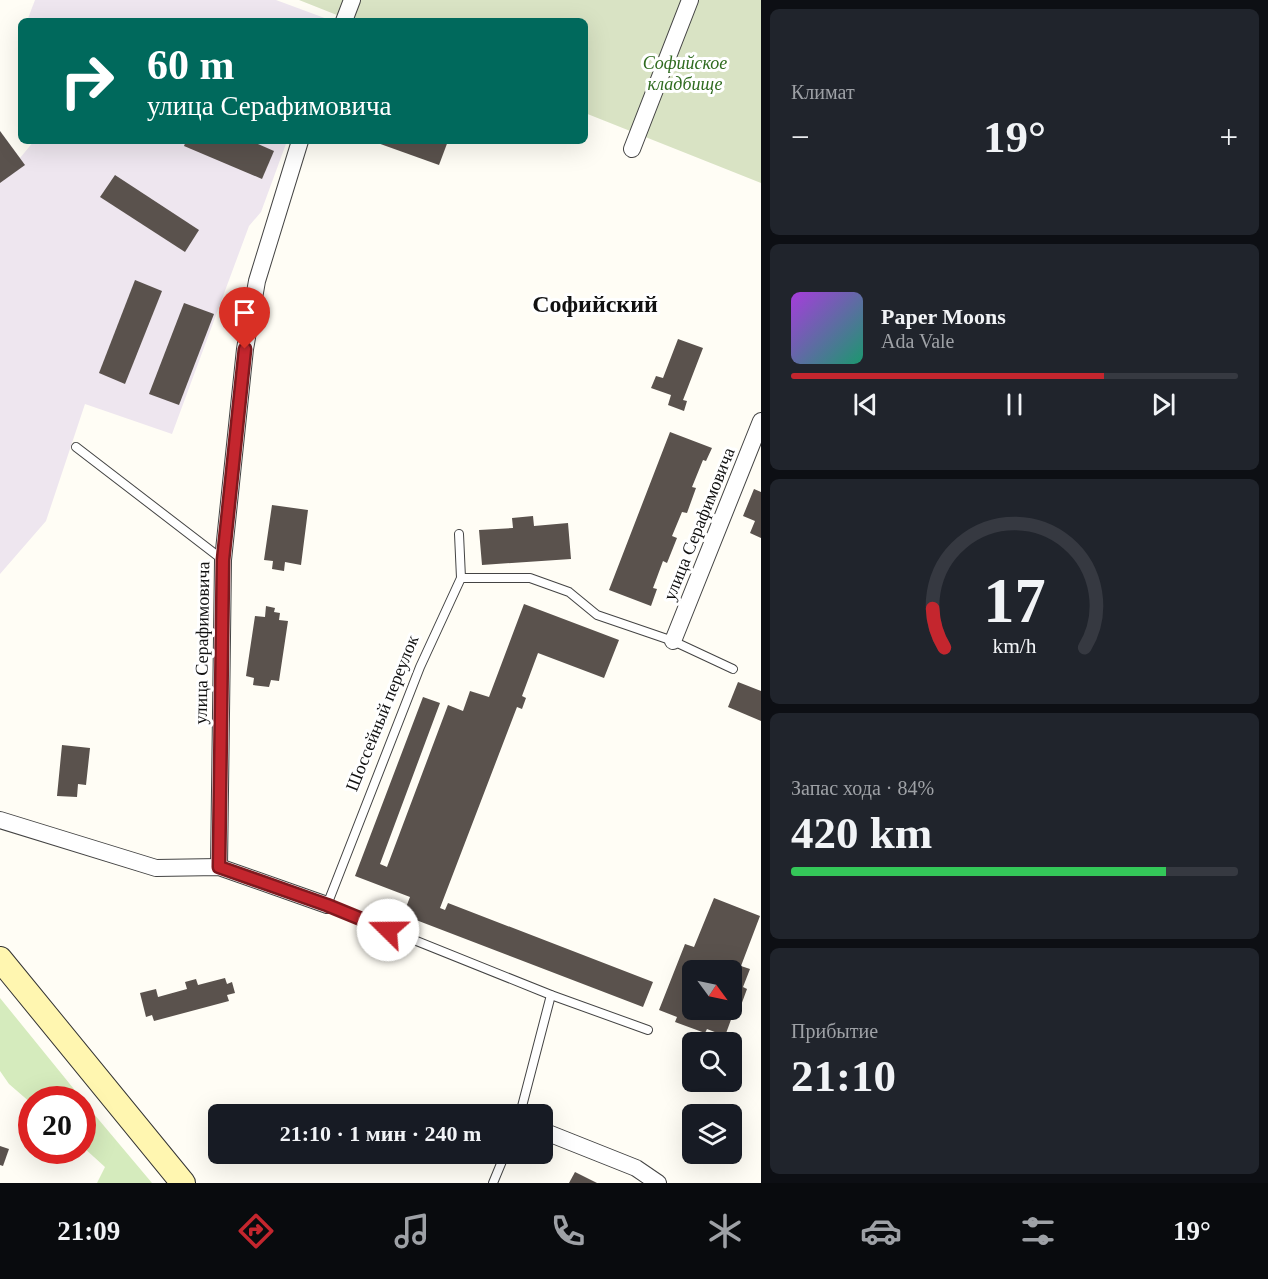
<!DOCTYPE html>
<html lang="ru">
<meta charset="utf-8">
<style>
:root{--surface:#171b24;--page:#20242c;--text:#f1f3f6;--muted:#9ea1a6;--line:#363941;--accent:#c4262e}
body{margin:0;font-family:Georgia,serif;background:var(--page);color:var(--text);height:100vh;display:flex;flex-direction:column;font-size:22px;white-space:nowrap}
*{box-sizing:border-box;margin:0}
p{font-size:20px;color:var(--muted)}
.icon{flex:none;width:33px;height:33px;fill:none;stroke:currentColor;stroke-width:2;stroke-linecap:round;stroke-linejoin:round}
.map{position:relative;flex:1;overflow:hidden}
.drawer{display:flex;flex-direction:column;gap:9px;padding:9px;background:#0d0f14;width:507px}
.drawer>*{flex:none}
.guide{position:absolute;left:18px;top:18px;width:570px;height:126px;border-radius:9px;box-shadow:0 6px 24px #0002;background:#00695c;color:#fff;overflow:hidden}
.needle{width:39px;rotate:123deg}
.controls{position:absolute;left:682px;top:960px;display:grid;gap:12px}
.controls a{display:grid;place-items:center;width:60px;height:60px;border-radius:9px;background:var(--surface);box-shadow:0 6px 24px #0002;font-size:30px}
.speed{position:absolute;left:18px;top:1086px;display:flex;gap:12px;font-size:30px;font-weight:700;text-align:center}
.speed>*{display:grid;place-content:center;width:78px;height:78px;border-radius:50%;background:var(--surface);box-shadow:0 6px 24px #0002;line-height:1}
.speed .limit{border:9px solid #d22;background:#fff;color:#111}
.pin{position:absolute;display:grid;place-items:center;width:51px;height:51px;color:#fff;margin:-62px -26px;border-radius:50% 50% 50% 0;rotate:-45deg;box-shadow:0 0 6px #0007}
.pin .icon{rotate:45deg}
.me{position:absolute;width:66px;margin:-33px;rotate:292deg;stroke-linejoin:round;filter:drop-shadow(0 0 4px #0008)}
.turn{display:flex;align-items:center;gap:21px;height:126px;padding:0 30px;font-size:27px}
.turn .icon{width:78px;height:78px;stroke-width:2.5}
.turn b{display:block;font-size:42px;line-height:51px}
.big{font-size:45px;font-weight:700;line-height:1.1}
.drawer .widget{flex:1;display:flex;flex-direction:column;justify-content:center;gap:9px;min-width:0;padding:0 21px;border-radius:9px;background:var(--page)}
.drawer .dial{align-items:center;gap:0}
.dial svg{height:156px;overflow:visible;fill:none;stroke:var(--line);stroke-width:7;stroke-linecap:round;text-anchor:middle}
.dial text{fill:var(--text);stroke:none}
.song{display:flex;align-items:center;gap:18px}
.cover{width:72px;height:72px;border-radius:9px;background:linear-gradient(135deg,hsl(280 70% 55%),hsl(160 70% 35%))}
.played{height:6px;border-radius:3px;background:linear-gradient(90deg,var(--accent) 70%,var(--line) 70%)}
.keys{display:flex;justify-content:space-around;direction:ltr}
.heat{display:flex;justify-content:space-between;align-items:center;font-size:33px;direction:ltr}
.charge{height:9px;border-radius:4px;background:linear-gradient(90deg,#34c759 84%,var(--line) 0)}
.trip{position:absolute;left:208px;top:1104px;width:345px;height:60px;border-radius:9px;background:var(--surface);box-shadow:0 6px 24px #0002;font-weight:700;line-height:60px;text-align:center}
.tabs{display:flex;height:96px;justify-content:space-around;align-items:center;background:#090b0e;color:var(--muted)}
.tabs .icon{width:42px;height:42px}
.tabs .selected{color:var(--accent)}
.tabs b{font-size:27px;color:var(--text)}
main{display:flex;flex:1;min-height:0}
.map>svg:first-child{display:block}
.industrial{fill:#eee6ef}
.green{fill:#d5ebbd}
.cemetery{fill:#d9e3c4}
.building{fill:#5a524d;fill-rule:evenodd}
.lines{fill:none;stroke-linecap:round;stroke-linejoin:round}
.lane-casing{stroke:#444;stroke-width:10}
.street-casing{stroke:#444;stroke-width:18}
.secondary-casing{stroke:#333;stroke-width:26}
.lane{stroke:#fff;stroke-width:8}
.street{stroke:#fff;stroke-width:16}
.secondary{stroke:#fff6b0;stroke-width:24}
.route-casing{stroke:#7f191e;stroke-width:15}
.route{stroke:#c4262e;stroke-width:10}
.labels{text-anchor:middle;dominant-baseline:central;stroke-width:6;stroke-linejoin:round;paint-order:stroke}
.park-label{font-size:18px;font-style:italic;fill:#2f6b1f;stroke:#fff}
.street-label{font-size:18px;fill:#111;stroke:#fff}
.district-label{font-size:24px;font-weight:bold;fill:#111;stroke:#fff}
</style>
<main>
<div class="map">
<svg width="761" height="1183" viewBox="0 0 761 1183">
<rect width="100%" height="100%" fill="#fffdf5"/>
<g class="industrial">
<path d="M35,0H276L330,20L27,21Z"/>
<path d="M0,131L20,158L34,141H287L261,212L249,226L172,434L85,404L46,521L0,574Z"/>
</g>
<g class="green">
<path d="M0,998L82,1099L32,1100L31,1103L9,1084L0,1071Z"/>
<path d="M82,1101H83L152,1183H97L105,1167L83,1147Z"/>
</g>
<path class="cemetery" d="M299,0H761V183L585,113V21H352Z"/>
<g class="building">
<path d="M0,131L25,165L0,183Z"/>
<path d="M186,141H251L274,151L262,179L184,146Z"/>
<path d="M372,141H448L439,165Z"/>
<path d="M115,175L199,230L185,252L100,197Z"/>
<path d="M135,280L162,291L125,384L99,373Z"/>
<path d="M184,303L214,314L179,405L149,394Z"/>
<path d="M678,339L703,348L683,400L687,401L684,411L668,405L671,395L651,388L656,376L663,378Z"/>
<path d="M670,432L712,448L706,461L703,460L692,487L696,488L687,513L682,512L672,536L677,538L667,563L663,561L653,588L657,589L651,606L609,590Z"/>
<path d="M754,489L761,492V538L750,533L755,521L743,516Z"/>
<path d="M272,505L308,510L301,565L285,562L284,571L272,569L273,561L264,560Z"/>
<path d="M533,516L534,526L568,523L571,559L482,565L479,530L513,528L512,518Z"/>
<path d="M524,604L619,640L604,678L538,653L522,696L526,698L522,709L517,707L440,908L445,910L448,903L653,982L643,1007L403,915L410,897L355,876L423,697L440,703L380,864L387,867L448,705L463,711L470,691L489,697Z"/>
<path d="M266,606L275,608L274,612L280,613L279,620L288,621L279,681L271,680L269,687L253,685L254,678L246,676L255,616L265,617Z"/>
<path d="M738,682L761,691V721L728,707Z"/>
<path d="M62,745L90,748L86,785L78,784L77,797L57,796Z"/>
<path d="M714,898L760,916L741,966L750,969L743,987L747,989L736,1019L732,1017L725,1036L707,1029L705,1033L675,1022L677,1017L659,1010L685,944L694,947ZM693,970H732V1010H693Z"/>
<path d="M225,978L227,984L232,982L235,993L227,995L229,1001L154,1021L152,1015L146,1017L140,993L156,989L158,997L187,989L185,982L196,979L198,985Z"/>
<path d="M0,1146L9,1149L3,1166L0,1165Z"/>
<path d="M575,1172L597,1183H569Z"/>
</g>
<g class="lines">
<defs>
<g id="lane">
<path d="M76,447L223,560"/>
<path d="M459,534L461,578L420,667L327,905L551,995L648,1030"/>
<path d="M461,578H530L569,592L597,615L673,641L733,669"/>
<path d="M520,1114L551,995"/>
<path d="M493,1183L505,1154"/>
</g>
<g id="street">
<path d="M344,21L352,0"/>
<path d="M632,149L690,0"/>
<path d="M673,641L761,421"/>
<path d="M0,820L156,868L219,867L327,905"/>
<path d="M219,867L223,560L245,349L257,281L300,141"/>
<path d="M543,1131L636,1168L658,1183"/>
</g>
<path id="secondary" d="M0,959L183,1183"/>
</defs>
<use href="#lane" class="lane-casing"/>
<use href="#street" class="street-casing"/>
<use href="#secondary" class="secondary-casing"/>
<use href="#lane" class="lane"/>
<use href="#street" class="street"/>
<use href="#secondary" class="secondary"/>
</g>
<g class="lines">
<defs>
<path id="route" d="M245,349L223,560L219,867L327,905L388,930"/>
</defs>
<use href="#route" class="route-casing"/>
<use href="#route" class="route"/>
</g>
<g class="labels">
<g class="park-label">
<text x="685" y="63">Софийское<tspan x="685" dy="21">кладбище</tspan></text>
</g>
<g class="street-label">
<text transform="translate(699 524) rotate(-68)">улица Серафимовича</text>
<text transform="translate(202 643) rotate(-89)">улица Серафимовича</text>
<text transform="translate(382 713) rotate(-68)">Шоссейный переулок</text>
</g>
<g class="district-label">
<text x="595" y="304">Софийский</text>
</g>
</g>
</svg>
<div class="controls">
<a><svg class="needle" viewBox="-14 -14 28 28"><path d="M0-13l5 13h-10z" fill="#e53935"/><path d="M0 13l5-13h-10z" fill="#9ea1a6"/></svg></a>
<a><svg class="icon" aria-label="search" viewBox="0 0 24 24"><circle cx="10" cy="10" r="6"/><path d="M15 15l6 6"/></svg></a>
<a><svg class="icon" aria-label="layers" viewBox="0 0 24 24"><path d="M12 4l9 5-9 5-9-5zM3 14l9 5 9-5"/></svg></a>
</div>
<div class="speed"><div class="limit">20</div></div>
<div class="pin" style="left:245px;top:349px;background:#d93025"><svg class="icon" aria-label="arrive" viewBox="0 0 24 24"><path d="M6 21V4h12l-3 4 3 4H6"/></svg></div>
<svg class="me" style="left:388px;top:930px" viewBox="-20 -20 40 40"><circle r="19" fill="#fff"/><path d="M0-13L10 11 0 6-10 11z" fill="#c4262e"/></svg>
<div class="trip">21:10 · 1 мин · 240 m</div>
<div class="guide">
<div class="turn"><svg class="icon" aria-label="right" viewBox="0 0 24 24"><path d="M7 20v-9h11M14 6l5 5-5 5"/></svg><div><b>60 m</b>улица Серафимовича</div></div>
</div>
</div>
<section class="drawer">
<div class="widget"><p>Климат</p>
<div class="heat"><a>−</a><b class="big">19°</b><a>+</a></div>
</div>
<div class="widget">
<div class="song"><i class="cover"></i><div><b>Paper Moons</b><p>Ada Vale</p></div></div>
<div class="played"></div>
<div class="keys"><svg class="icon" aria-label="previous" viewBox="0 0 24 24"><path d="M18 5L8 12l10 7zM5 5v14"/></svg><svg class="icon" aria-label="pause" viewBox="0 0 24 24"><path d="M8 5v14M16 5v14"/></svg><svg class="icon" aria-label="next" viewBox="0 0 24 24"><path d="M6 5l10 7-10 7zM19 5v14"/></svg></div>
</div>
<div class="widget dial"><svg viewBox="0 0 100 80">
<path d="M14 69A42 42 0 1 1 86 69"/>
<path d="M14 69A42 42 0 0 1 8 49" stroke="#c4262e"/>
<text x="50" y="56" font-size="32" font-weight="700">17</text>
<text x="50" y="72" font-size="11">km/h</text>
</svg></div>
<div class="widget"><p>Запас хода · 84%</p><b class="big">420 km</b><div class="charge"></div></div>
<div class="widget"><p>Прибытие</p><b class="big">21:10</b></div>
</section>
</main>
<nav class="tabs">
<b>21:09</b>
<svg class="icon selected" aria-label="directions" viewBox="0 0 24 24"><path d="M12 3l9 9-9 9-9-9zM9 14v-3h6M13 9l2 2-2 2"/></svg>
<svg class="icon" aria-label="music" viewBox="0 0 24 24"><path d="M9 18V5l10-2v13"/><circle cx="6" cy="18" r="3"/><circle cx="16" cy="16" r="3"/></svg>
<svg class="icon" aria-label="phone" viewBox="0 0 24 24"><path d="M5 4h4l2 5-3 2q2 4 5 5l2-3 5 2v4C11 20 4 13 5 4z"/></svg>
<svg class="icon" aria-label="climate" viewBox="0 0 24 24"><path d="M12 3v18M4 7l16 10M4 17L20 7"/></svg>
<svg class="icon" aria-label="car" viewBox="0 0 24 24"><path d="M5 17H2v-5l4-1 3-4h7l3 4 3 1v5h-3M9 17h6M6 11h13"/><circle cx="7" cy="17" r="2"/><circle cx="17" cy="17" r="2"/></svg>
<svg class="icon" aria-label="filters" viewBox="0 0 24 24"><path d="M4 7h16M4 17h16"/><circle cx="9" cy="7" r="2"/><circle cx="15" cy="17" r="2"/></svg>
<b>19°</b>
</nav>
